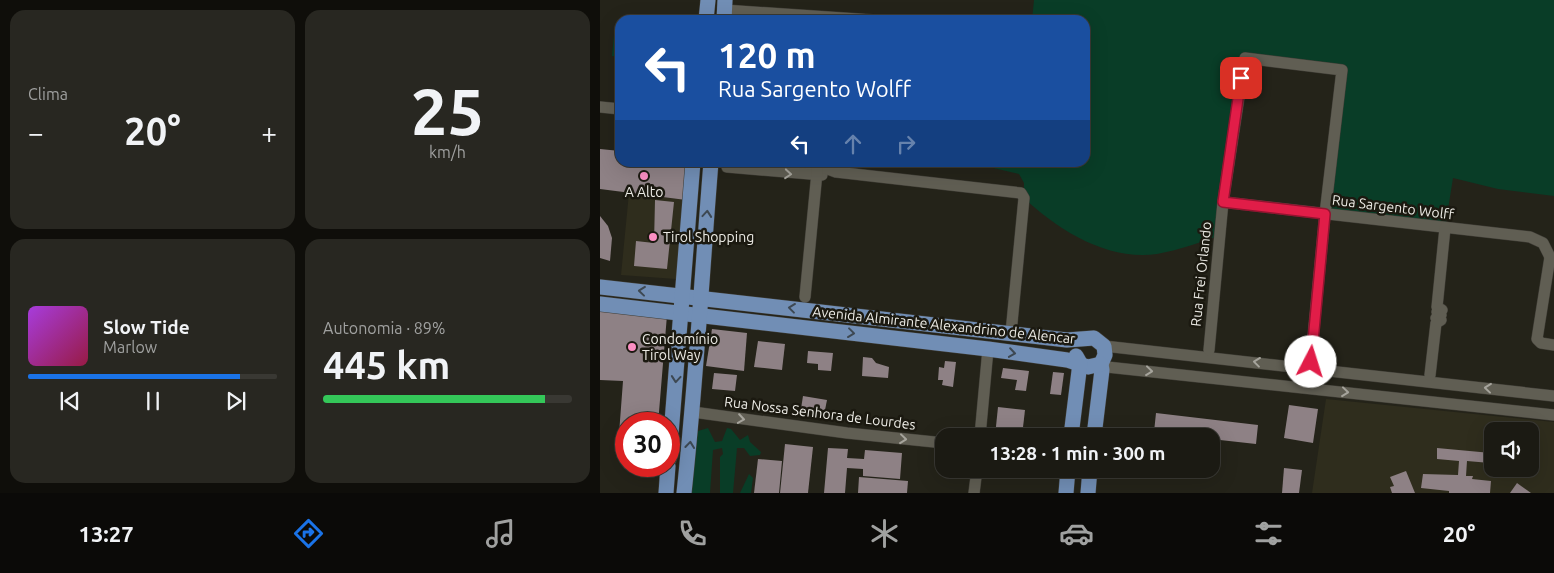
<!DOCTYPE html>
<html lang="pt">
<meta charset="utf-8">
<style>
:root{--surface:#1b1a13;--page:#282721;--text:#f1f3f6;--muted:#a0a1a0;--line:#393833;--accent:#1a73e8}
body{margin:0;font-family:Ubuntu,sans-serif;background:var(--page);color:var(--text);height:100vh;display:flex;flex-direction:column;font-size:19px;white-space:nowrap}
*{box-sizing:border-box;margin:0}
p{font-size:16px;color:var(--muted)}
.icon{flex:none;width:28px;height:28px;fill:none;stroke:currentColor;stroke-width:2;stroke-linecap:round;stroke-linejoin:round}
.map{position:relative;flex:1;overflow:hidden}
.drawer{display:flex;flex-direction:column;gap:10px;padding:10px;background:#0f0e0a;width:600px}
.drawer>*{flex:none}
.banner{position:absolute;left:15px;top:15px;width:475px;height:152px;border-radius:15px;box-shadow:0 5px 20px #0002,0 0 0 1px var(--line);background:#1a4fa0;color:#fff;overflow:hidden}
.tools{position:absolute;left:884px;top:422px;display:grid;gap:10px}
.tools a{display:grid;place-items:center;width:55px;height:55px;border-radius:10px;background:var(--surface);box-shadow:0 5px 20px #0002,0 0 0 1px var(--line);font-size:25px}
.speed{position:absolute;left:15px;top:412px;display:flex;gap:10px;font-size:25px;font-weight:700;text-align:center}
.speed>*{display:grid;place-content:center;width:65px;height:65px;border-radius:50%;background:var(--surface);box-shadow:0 5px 20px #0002,0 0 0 1px var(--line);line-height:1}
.speed .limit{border:8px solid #d22;background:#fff;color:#111}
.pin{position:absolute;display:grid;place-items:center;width:42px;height:42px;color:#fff;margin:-21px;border-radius:10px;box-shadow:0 2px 8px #0006}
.me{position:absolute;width:55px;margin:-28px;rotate:5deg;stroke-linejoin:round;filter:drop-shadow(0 0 4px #0008)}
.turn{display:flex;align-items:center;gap:18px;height:105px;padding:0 20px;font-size:22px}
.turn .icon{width:65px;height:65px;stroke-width:2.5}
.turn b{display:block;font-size:35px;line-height:42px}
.lanes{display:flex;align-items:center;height:48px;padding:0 20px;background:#0003;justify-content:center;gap:25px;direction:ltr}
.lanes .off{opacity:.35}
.big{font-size:38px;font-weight:700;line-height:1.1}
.drawer .widget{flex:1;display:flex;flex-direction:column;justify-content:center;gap:8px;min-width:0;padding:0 18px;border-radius:15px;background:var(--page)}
.drawer .dial{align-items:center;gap:0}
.dial b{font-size:65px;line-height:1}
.song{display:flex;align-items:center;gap:15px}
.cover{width:60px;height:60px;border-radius:8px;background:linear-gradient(135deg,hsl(280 70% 55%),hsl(340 70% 35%))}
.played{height:5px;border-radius:2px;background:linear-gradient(90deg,var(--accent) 85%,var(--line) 85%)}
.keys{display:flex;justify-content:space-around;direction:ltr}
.heat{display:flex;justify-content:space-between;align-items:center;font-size:28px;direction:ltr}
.charge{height:8px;border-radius:4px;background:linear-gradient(90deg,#34c759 89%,var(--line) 0)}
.drawer .tiles{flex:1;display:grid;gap:10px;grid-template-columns:repeat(2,1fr)}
.trip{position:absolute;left:335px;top:428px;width:285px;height:50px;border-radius:15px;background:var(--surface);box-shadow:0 5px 20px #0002,0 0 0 1px var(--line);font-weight:700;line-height:50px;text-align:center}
.dock{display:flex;height:80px;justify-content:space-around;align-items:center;background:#0b0a08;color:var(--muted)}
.dock .icon{width:35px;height:35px}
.dock .current{color:var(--accent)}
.dock b{font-size:22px;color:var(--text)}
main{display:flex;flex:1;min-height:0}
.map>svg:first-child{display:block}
.built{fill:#2f2d1d;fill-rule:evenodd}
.green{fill:#093d27}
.building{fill:#8e8185}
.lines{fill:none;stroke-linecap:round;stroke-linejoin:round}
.minor-casing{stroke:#3f3d36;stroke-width:12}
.major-casing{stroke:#3f3d36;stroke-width:16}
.minor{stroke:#605e53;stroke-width:11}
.major{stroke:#718eb5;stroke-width:15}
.oneway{stroke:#a6a49c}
.oneway2{stroke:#3d4852}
.route-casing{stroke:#92132f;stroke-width:12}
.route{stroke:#e11d48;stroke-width:9}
.poi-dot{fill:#fc8fc3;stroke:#1b1910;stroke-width:2}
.labels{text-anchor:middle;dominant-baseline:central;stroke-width:5;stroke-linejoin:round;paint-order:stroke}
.poi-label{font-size:14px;fill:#ecebe5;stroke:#1b1910;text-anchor:start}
.street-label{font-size:14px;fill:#ecebe5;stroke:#1b1910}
</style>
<main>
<section class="drawer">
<div class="tiles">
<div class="widget"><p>Clima</p>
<div class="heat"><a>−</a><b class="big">20°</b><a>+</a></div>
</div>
<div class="widget dial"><b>25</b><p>km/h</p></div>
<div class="widget">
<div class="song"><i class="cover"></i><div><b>Slow Tide</b><p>Marlow</p></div></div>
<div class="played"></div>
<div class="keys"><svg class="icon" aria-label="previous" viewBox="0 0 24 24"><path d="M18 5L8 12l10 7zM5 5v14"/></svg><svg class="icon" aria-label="pause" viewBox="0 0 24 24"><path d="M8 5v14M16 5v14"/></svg><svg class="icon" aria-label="next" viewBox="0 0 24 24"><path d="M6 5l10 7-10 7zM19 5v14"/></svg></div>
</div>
<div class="widget"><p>Autonomia · 89%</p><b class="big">445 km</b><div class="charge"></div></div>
</div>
</section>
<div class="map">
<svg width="954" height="493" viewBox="0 0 954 493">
<rect width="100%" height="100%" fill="#242319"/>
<g class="built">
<path d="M29,193L86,200L76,279L21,275Z"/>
<path d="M726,399L954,422V493H712ZM892,431H930V469H892Z"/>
</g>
<g class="green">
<path d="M434,0H954V196L898,189L853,178L845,228L725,214L742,70L649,58L620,235C599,243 579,250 557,254C507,261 458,230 424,198V183L419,174L372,163L485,162V20H432Z"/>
<path d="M14,34H20V57L12,56Z"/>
<path d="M108,428L115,442L122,441L127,428L131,429L140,440L148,435L150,442L161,452L160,455L150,456L144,448H137L133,493H120V457L123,454L122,448L113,450L110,493H89L93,440L98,431Z"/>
<path d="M149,474L153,478L151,493H140Z"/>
</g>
<g class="building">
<path d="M0,149L20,151V162H89L86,200L0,189Z"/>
<path d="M55,200L74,202L67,269L34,266L36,241L54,243Z"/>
<path d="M0,216L8,226L12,238L10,261L0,258Z"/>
<path d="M0,310L67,315L58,424H26V435L19,434L23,381L0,380Z"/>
<path d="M112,329L147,333L144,371L106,366Z"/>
<path d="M158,341L185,344L182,370L154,367Z"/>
<path d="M208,351L233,353L231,371L218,370V364L207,363Z"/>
<path d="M263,357L272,358L276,363L289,367L288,378L262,376Z"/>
<path d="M345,361L356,362L353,387L342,385L343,380H338L339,367L344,368Z"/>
<path d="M403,368L429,371L426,391L415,390L417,380L401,378Z"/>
<path d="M453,372L464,373L461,395L450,394Z"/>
<path d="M114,373L137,375L135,391L112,389Z"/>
<path d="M203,396L227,400L223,420L200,415Z"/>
<path d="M689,405L718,409L713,443L684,438Z"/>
<path d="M398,407L425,410L422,436H395Z"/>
<path d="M556,413L658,425L656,444L611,439V436L554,432Z"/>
<path d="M185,444L213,447L208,493H180Z"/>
<path d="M228,448L248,449L247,458L264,459L265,450L302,453L300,479L263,476V469L247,468L245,493H224Z"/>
<path d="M837,448L891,453L890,463L867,461L866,476H873L872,479L891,481L890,493H849V491L821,488L823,474L858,475L859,461L837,459Z"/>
<path d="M158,459L182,461L179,493H154Z"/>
<path d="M684,468L702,470L699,493H682Z"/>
<path d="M806,471L815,493H792L790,487L794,486L790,477Z"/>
<path d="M259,477L308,481L307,493H258Z"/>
<path d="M917,483L931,493H910Z"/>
</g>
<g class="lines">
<defs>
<g id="minor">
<path d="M124,10L273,20"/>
<path d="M0,107L20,109"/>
<path d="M126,162L127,167L222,175"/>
<path d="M197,162L217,165L236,172L421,193L424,198L411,333"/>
<path d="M623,202L930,237L943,243L950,257"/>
<path d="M950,257L937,339L941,343L954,345"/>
<path d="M205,297L218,162"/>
<path d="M504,346L954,396"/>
<path d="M609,350L623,202L645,58L742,70L725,214L710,368"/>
<path d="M501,364L507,367L954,415"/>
<path d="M830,375L836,323L841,320L836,318L841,315L837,312L842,310L837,307L845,228"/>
<path d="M93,412L247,433L344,443"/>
<path d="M380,436L388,349"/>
<path d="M374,493L377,469"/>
</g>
<g id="major">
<path d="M106,20L108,0"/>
<path d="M124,20L125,0"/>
<path d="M0,287L467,340L494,338L504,346L505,355L501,364L502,370L494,436"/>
<path d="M0,304L388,349L467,360L488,367L501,364"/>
<path d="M471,436L480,363L476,356"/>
<path d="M69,459L93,162"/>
<path d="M66,493L68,466"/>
<path d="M84,493C96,383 102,273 111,162"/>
<path d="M466,493L468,469"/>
<path d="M488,493L490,469"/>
</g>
</defs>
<use href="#minor" class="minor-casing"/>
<use href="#major" class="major-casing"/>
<use href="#minor" class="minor"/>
<use href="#major" class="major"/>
</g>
<defs><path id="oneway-chevron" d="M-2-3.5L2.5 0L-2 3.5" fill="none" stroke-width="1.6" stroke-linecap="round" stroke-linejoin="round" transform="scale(1.25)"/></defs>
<g class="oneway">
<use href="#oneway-chevron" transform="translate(188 174) rotate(5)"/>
<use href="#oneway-chevron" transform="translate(657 362) rotate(-173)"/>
<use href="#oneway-chevron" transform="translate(549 371) rotate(6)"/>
<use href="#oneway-chevron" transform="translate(888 388) rotate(-174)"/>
<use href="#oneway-chevron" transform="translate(745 392) rotate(6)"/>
<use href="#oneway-chevron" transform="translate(141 419) rotate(8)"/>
<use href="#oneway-chevron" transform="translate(303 439) rotate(6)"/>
</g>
<g class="oneway2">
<use href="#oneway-chevron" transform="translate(107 214) rotate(-85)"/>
<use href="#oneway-chevron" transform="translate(42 291) rotate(-174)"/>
<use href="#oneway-chevron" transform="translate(192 308) rotate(-173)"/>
<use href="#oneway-chevron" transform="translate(251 333) rotate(7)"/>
<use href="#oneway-chevron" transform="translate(412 353) rotate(8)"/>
<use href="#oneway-chevron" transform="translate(76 379) rotate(95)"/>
<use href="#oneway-chevron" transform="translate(90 445) rotate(-84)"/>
</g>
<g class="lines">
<defs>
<path id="route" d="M641,78L623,202L725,214L711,362"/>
</defs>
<use href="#route" class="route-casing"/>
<use href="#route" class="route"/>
</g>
<g class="poi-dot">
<circle cx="44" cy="176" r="5"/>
<circle cx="53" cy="237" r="5"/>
<circle cx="32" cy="347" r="5"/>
</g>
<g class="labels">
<g class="poi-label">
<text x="44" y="192" text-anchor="middle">A Alto</text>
<text x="63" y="237">Tirol Shopping</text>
<text x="42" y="339">Condomínio<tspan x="42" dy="16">Tirol Way</tspan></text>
</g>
<g class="street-label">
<text transform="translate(793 207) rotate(7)">Rua Sargento Wolff</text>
<text transform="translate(601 274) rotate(-84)">Rua Frei Orlando</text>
<text transform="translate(344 325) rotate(6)">Avenida Almirante Alexandrino de Alencar</text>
<text transform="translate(220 413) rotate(7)">Rua Nossa Senhora de Lourdes</text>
</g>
</g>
</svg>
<div class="tools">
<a><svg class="icon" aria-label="sound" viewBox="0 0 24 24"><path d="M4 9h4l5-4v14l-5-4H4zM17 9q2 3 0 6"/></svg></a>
</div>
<div class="speed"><div class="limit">30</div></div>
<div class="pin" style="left:641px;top:78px;background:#d93025"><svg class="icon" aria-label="arrive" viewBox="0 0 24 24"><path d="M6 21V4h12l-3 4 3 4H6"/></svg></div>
<svg class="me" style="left:711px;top:362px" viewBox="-20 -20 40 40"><circle r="19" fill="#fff"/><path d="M0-13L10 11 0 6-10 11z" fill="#e11d48"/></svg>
<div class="trip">13:28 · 1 min · 300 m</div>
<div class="banner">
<div class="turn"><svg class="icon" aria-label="left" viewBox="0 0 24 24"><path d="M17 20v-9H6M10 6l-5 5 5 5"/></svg><div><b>120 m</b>Rua Sargento Wolff</div></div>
<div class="lanes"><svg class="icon" aria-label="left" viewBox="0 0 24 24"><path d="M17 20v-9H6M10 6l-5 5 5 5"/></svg><svg class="icon off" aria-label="ahead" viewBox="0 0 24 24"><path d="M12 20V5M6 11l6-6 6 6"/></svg><svg class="icon off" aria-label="right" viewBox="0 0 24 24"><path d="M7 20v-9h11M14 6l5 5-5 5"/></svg></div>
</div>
</div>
</main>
<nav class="dock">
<b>13:27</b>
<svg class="icon current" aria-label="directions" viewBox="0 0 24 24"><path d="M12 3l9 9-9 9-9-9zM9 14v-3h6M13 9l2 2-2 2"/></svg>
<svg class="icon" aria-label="music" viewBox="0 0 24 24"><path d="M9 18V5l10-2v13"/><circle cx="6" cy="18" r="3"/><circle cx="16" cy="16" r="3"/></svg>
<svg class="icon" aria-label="phone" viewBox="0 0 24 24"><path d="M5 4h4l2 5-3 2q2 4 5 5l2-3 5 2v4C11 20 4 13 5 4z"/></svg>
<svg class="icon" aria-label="climate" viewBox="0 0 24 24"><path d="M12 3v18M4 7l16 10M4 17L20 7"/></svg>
<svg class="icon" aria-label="car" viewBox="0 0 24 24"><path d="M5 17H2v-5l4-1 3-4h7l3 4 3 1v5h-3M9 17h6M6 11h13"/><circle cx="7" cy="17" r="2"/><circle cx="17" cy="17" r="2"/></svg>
<svg class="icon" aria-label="filters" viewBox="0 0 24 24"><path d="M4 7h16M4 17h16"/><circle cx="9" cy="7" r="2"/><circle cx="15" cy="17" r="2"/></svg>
<b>20°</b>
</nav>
